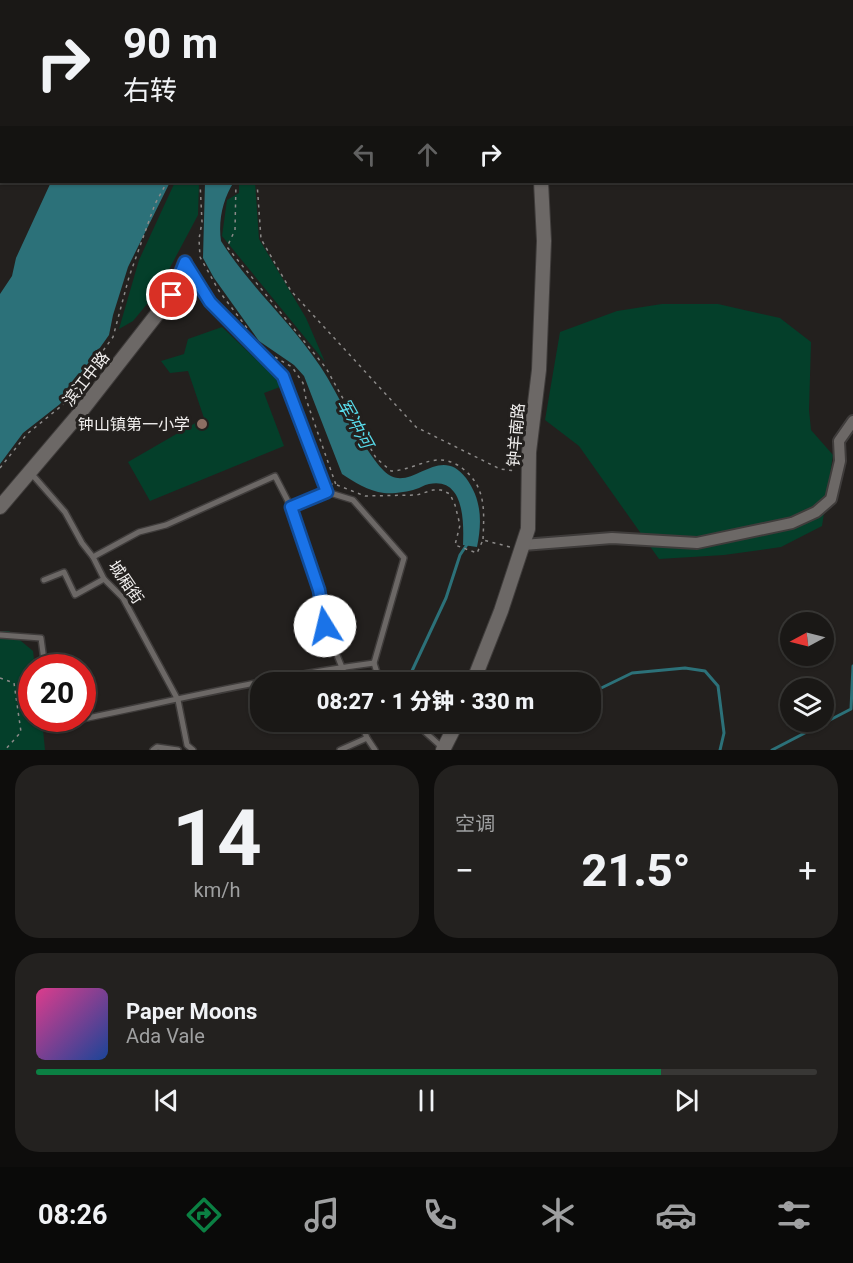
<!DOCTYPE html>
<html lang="zh">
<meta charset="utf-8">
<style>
:root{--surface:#1a1816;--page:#23211f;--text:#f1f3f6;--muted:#9fa0a1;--line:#383735;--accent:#0b8043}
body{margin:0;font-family:Roboto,"Noto Sans SC",sans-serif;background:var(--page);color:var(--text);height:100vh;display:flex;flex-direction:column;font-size:22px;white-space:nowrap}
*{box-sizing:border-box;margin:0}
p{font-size:20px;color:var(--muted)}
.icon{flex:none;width:33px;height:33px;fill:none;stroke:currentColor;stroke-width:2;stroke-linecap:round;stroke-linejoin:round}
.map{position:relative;height:750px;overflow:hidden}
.sheet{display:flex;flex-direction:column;gap:15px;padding:15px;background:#0e0d0c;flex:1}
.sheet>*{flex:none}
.guide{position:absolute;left:0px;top:0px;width:854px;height:183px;box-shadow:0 2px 4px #0004,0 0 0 2px var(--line);background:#1a1816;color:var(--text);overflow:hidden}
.needle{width:39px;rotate:263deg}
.tools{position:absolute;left:780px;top:612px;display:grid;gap:12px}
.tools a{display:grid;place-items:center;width:54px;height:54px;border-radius:50%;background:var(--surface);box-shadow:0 2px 4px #0004,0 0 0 2px var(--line);font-size:30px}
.speed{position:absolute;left:18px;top:654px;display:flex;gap:12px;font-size:30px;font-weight:700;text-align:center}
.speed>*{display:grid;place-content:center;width:78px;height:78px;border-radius:50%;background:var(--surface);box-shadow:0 2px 4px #0004,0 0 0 2px var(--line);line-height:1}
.speed .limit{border:9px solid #d22;background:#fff;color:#111}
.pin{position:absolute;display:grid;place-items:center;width:51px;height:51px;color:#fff;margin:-26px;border:3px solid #fff;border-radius:50%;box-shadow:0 2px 6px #0007}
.me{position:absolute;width:66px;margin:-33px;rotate:351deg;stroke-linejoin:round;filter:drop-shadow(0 0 4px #0008)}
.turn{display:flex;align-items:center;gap:21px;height:126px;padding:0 24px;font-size:27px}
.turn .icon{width:78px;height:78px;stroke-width:2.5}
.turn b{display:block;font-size:42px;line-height:51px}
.lanes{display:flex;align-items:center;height:57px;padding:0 24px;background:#0003;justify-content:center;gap:30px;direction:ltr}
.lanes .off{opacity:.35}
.big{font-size:45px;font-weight:800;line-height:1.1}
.sheet .tile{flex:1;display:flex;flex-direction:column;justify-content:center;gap:9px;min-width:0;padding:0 21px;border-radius:24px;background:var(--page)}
.sheet .dial{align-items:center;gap:0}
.dial b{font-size:78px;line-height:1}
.song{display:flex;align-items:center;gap:18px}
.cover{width:72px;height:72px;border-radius:9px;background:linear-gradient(135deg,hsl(330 70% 55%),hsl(220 70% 35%))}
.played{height:6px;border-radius:3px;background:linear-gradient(90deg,var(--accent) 80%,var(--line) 80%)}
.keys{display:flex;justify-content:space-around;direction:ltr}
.heat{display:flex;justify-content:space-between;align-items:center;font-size:33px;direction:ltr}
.sheet .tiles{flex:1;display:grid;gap:15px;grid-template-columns:1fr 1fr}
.tile:last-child{grid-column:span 2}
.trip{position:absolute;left:250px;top:672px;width:351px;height:60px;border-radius:24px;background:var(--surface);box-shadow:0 2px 4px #0004,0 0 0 2px var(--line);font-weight:800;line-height:60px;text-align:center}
.tab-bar{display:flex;height:96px;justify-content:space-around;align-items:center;background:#0a0a09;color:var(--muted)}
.tab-bar .icon{width:42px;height:42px}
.tab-bar .current{color:var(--accent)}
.tab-bar b{font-size:27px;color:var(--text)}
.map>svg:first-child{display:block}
.green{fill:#043f2a}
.water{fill:#2c7179}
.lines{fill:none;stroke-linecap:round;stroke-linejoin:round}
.stream{stroke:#2c7179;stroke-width:3}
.lane-casing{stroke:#3f3c3b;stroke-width:8}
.street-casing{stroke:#3f3c3b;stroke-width:14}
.secondary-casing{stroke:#3f3c3b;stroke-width:16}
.path{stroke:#8c8a89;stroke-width:1.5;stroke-dasharray:3 4.5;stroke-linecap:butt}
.lane{stroke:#6c6866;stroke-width:5}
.street{stroke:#6c6866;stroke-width:10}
.secondary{stroke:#6c6866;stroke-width:14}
.route-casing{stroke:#114b97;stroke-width:15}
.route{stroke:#1a73e8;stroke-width:10}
.education-dot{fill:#8d6e63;stroke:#23201e;stroke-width:2}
.labels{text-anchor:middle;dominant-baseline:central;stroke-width:6;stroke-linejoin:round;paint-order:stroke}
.street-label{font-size:16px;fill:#f1efee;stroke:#23201e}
.poi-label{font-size:16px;fill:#f1efee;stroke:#23201e;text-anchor:end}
.water-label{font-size:18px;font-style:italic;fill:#58dcec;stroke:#23201e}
</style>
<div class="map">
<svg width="853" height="750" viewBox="0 0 853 750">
<rect width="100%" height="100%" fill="#23201e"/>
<g class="green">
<path d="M175,182H199L198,215L157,292L133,321L119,329L139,260Z"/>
<path d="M239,182H255L259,239L306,318L325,362L222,236L227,200L239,193Z"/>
<path d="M662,304H718L780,318L811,342L809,410L811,430L833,455L822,526L781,547L724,555L659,559L579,446L545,420L560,332L617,311Z"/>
<path d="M222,327L279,381L280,387L264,393L284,446L150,501L128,462L204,418L188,371L170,373L161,361L184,354L188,339Z"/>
<path d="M0,631H9L33,651L35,667L32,668V718L42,719L45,750H0Z"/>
</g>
<g class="water">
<path d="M51,182H170L128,267L113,315L109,335L60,404L23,433L0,464V294L12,276L16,258Z"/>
<path d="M205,182H234C223,198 218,221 221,241C249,286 291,322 320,366C341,397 359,445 384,471C410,497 438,441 466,478C482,500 482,522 477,547L463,545C464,521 464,477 429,484C424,485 420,488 416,489C407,492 393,494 384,493C368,491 354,482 342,474L304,376L294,365L259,341L214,278L203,258Z"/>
</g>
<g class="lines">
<g class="stream">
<path d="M410,682L411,673L446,598L460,555L468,543"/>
<path d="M591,693L632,673L685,668L705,671L718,686L724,733L720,750"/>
<path d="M460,723C477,729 494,726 511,722"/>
<path d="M772,750L851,709L853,666"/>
</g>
<defs>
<g id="lane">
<path d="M186,263L210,302L283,376L327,492L353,500L404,558L374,663L380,682"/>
<path d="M30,472L65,512L82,543L93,557L104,579L123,598L178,700L187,745L193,750"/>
<path d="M327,492L291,507L311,561L319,590L325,626L348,682"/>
<path d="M93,557L139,532L166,525L275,476L291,507"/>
<path d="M44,580L64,572L75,595L104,579"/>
<path d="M0,635L41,638L45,668"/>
<path d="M57,718L58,724C164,703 268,677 374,663"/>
<path d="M361,722L367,738L375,750"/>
<path d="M414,722L444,749"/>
<path d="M153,750L157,747L178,750"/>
<path d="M340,750L367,738"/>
</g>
<path id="street" d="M523,545L612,538L697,543L792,523L816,512L831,499L840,461L839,441L853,421"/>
<g id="secondary">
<path d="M453,0V2"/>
<path d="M42,2V0"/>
<path d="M0,117L2,113"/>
<path d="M0,144L2,140"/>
<path d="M0,507L79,414L154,318L172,295L185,262"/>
<path d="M473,682L501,611L528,529L529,452L539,370L544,241L541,182"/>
<path d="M443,750L457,722"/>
</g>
</defs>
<use href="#lane" class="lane-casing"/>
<use href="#street" class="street-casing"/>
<use href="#secondary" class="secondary-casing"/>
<g class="path">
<path d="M255,2V0"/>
<path d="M274,2V0"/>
<path d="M200,182L202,222L199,239L200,257L219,291L247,328"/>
<path d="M236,182L235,230L227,247L326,368L376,458L391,471C407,471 427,459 441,460C448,460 457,464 462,468C487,487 484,512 483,540"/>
<path d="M257,182L261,239L291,291L416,427L500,469L516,471"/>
<path d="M275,357L292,367L303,383L306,399L336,485L332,484"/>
<path d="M0,468L27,434L65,403L113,337L129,277L155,204L167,182"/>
<path d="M337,485L365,496L417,495L433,490H441L450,494L455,505L460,525L455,545L477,553L483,540L510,547"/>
<path d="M0,678L14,683L21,732L5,750"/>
</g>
<use href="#lane" class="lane"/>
<use href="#street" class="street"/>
<use href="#secondary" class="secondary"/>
</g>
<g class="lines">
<defs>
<path id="route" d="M172,295L185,262L210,302L283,376L327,492L291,507L319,590L325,626"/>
</defs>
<use href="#route" class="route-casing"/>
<use href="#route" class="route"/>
</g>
<circle class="education-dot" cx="202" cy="424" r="6"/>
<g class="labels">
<g class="street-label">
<text transform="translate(86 379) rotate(-52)">滨江中路</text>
<text transform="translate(516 435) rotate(-85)">钟羊南路</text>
<text transform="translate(126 582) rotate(56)">城厢街</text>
</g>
<g class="poi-label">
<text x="190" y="424">钟山镇第一小学</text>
</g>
<g class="water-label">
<text transform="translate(355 423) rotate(61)">军冲河</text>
</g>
</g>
</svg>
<div class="tools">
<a><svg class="needle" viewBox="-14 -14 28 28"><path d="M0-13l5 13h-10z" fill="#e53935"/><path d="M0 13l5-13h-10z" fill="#9fa0a1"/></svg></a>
<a><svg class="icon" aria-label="layers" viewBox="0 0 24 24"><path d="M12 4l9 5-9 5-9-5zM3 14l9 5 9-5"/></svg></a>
</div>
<div class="speed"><div class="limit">20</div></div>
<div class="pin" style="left:172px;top:295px;background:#d93025"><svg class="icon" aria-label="arrive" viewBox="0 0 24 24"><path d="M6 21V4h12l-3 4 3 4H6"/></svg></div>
<svg class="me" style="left:325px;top:626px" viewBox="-20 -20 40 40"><circle r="19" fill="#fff"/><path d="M0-13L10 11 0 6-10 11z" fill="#1a73e8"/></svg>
<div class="trip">08:27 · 1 分钟 · 330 m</div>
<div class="guide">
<div class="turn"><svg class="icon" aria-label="right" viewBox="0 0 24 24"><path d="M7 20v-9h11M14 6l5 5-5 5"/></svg><div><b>90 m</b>右转</div></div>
<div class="lanes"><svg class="icon off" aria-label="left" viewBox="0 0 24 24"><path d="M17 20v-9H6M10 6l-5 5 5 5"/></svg><svg class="icon off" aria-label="ahead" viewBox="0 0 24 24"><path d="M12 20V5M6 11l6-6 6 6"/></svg><svg class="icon" aria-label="right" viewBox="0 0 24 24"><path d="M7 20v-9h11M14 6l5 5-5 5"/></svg></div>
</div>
</div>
<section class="sheet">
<div class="tiles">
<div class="tile dial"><b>14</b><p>km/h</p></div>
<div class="tile"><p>空调</p>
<div class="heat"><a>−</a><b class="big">21.5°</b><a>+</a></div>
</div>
<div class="tile">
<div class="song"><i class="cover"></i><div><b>Paper Moons</b><p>Ada Vale</p></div></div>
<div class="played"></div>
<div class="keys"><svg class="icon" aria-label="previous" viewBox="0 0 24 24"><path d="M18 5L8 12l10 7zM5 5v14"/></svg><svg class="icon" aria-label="pause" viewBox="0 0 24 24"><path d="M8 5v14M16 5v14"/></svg><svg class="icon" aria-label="next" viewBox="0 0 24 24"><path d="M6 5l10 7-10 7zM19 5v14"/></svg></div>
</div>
</div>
</section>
<nav class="tab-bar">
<b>08:26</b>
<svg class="icon current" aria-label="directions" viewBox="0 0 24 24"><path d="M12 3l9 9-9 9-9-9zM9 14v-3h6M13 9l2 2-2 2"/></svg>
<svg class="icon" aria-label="music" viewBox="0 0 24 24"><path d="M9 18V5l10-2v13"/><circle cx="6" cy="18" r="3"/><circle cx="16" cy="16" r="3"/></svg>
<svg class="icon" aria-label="phone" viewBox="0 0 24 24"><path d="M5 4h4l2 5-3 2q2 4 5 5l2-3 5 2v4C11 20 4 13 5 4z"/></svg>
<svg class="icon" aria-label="climate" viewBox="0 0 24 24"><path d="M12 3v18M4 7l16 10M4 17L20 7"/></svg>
<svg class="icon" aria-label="car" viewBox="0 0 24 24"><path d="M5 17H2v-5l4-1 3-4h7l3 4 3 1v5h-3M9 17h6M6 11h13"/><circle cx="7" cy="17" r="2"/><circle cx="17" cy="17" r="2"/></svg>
<svg class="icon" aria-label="filters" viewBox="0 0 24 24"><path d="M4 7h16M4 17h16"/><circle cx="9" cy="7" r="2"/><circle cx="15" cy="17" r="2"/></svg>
</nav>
